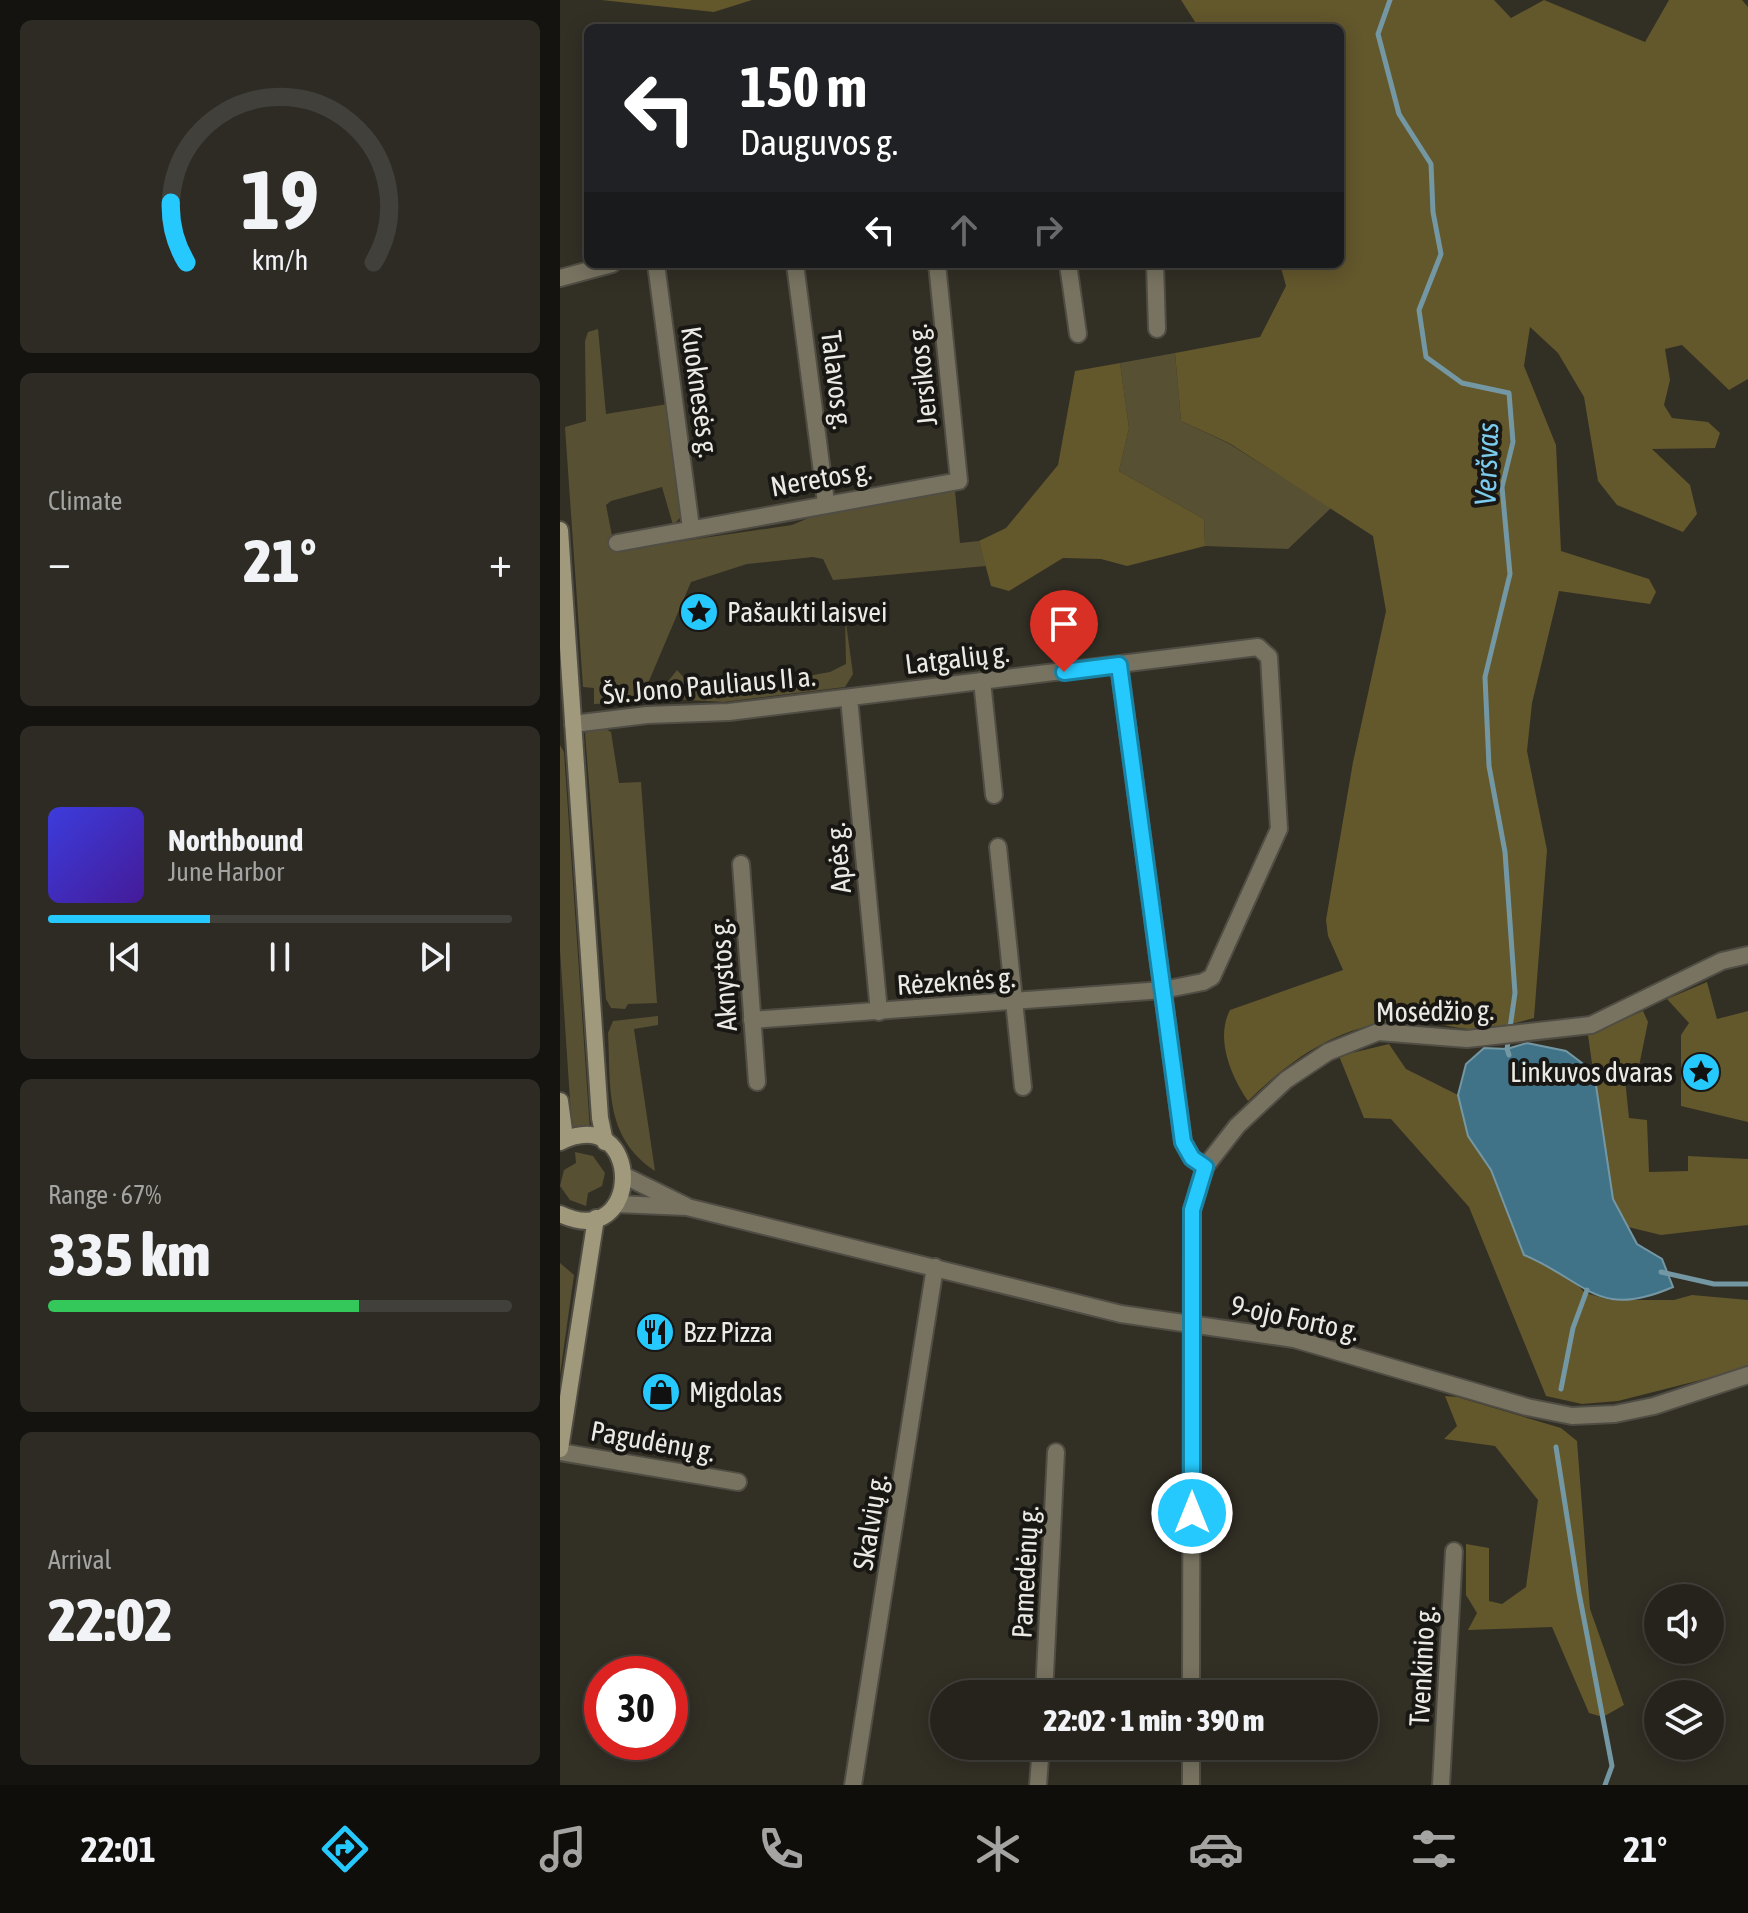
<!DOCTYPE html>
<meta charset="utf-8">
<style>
:root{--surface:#26231c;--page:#2e2b25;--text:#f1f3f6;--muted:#a4a4a3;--line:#42403b;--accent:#26c9fe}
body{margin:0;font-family:"Asap Condensed",sans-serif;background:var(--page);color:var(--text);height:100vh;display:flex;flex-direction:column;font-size:30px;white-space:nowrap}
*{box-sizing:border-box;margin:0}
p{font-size:26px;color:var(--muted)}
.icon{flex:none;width:44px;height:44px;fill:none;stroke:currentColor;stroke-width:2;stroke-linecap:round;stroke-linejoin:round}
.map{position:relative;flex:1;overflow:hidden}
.drawer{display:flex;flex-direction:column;gap:20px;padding:20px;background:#15130f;width:560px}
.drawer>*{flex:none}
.banner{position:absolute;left:24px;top:24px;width:760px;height:244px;border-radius:12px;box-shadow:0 4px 20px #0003,0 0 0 2px var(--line);background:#202124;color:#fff;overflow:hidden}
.controls{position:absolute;left:1084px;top:1584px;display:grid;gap:16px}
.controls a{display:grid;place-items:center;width:80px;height:80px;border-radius:50%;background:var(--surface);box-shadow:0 4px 20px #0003,0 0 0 2px var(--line);font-size:40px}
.speed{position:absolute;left:24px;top:1656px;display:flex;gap:16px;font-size:40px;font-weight:700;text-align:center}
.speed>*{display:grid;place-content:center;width:104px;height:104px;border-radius:50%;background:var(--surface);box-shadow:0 4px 20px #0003,0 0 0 2px var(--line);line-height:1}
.speed .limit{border:12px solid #d22;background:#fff;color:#111}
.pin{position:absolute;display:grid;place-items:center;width:68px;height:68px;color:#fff;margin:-82px -34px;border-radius:50% 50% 50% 0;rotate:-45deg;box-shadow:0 0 8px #0007}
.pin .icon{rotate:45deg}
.me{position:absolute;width:88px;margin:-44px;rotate:0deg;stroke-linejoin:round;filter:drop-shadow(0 0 6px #0008)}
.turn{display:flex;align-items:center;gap:28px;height:168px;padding:0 24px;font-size:36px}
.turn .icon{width:104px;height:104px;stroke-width:2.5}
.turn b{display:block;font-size:56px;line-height:68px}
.lanes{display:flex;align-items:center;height:76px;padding:0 24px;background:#0003;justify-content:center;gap:40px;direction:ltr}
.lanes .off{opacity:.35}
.big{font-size:60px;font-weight:800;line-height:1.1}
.drawer .widget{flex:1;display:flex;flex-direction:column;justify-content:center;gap:12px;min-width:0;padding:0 28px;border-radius:12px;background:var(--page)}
.drawer .dial{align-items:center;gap:0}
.dial svg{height:208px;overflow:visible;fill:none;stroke:var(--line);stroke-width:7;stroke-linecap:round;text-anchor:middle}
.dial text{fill:var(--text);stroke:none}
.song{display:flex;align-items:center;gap:24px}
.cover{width:96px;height:96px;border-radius:12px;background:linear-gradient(135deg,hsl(240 70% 55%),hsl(260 70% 35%))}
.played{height:8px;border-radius:4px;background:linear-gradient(90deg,var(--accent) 35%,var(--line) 35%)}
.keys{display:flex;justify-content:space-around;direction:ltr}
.heat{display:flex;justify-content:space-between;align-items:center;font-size:44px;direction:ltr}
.charge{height:12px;border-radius:6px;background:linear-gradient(90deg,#34c759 67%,var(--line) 0)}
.trip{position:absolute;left:370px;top:1680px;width:448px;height:80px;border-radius:40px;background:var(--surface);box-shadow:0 4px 20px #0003,0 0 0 2px var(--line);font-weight:800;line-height:80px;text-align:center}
.dock{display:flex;height:128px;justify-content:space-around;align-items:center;background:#0f0e0b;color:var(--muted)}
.dock .icon{width:56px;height:56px}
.dock .current{color:var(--accent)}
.dock b{font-size:36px;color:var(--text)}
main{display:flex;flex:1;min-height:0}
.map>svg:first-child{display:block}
.green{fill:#585033}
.forest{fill:#63572c}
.water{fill:#417388;stroke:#7497a4;stroke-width:2}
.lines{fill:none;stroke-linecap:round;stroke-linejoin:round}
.stream{stroke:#7497a4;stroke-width:5}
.minor-casing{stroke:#504d44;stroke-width:20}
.tertiary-casing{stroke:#504d44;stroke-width:20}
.secondary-casing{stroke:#504d44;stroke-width:20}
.minor{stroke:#787361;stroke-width:16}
.tertiary{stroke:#787361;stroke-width:16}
.secondary{stroke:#a1997b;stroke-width:16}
.route-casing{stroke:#1983a5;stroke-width:20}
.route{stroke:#26c9fe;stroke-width:14}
.labels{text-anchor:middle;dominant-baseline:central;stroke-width:8;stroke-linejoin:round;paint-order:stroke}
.street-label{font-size:28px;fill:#eceae4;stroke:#191713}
.poi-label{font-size:28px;fill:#eceae4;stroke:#191713;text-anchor:start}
.water-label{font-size:30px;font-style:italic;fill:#7bccee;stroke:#191713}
</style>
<main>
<section class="drawer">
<div class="widget dial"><svg viewBox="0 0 100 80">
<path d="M14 69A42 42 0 1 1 86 69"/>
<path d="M14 69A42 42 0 0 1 8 46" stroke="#26c9fe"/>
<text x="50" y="56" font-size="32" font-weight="700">19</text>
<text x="50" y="72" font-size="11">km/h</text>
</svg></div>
<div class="widget"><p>Climate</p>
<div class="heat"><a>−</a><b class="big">21°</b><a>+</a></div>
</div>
<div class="widget">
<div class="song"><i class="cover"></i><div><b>Northbound</b><p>June Harbor</p></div></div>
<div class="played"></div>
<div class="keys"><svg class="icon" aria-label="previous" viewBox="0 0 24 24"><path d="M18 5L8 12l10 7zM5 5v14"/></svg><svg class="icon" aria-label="pause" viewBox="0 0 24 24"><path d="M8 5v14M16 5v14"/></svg><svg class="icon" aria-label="next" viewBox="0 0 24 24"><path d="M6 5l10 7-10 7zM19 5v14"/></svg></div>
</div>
<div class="widget"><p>Range · 67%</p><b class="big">335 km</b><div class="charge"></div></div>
<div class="widget"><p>Arrival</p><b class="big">22:02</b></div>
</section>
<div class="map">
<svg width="1188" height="1785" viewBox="0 0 1188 1785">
<rect width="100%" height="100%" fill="#322f25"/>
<g class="green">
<path d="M38,329L46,414L114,403L122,516L113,525L102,487L51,501L46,505L55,551L232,525L258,514L391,489L395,491L400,543L419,541L426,566L273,580L263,559L253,557L187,564L131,582L83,695L73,702L34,704V688L23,687L5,427L26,421L25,341L28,332Z"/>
<path d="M615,353L621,421L668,443L771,508L728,549L645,546L644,519L559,471L569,428L560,363Z"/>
<path d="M285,616L293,674L285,687L164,702L112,699L106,684L117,670L127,681L153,693L270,672L286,664Z"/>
<path d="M31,728H44L51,732L59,783L81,782L97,1003L68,1004L65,1009L51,1008L46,999L25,733Z"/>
<path d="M0,745L4,752L30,1130H12L0,950Z"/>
<path d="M98,1016V1025L74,1029L95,1171C44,1137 51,1088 48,1033L53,1021Z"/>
<path d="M15,1152L33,1156L45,1173L42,1186L28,1193L26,1206L10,1200L0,1186L4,1170L16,1163Z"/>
<path d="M0,1263L14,1275L0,1375Z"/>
</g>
<g class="forest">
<path d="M41,0H192L154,12Z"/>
<path d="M621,0H934L951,18L984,0L1085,42L1109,0H1182L1188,7V379L1169,390L1122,345L1105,349L1110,380L1104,405L1112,418L1148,422L1160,433L1155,448L1092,449L1130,485L1137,514L1123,532L1057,505L1038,481L1024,397L998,353L970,327L964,366L996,445L1001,551L1089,579L1096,592L1090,604L999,591L972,703L967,751L987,850L974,1018C957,1022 937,1030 920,1030C898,1030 876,1021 853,1021C786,1020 734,1056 688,1101C671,1076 655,1039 670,1010L783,970L768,936L766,920L793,762L826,611L813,536L669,443L621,421L615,353L700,337L726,286L720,264H780V28H639Z"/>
<path d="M560,363L569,428L559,471L644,519L645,546L567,566L541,559L503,558L449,591L431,586L419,541L446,528L498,465L515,371Z"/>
<path d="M1147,982L1157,1019L1188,1011V1122L1121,1106V1035L1129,1023L1107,999Z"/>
<path d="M1083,1011L1088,1022L1077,1076L1065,1079L1069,1118L1087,1120L1089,1172L1128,1171V1156L1188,1159V1225L1101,1235L1068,1227L1053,1199L1047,1171L1028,1035Z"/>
<path d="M829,1044L846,1069L898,1095L908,1136L931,1170L964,1255L1012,1279L1025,1293L1051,1300H1114L1132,1295L1188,1300V1368L1058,1401L1022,1404L986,1396L909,1207L831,1119L804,1118L779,1056Z"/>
<path d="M885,1396L897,1397L1001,1428L1017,1441L1030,1609L1064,1705L1043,1717L1029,1713L992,1627L908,1630L917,1613L906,1595V1544L929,1548V1601L942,1604L966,1587L978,1500L935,1446L884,1439L897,1426Z"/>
</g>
<path class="water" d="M967,1043L1006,1051L1034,1072L1053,1199L1077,1244L1102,1259L1113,1287C1037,1320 1028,1282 964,1255L931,1170L908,1136L898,1095L906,1064L924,1048L947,1049Z"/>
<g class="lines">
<g class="stream">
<path d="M830,0L818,34L839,114L871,164L873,212L881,254L859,310L866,357L902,383L949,393L953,442L942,487L950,574L925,677L929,766L945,852L955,993L947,1049L949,1055"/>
<path d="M1101,1272L1154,1284H1188"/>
<path d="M1001,1389L1013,1328L1027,1290"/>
<path d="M996,1447L1019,1593L1052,1766L1045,1785"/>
</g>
<defs>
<g id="minor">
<path d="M96,264L131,528"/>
<path d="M235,264L266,503"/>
<path d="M508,264L518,334"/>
<path d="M595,264L597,329"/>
<path d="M0,278L52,264"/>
<path d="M57,543L399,481L377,264"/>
<path d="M559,665L623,1142L632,1158L645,1167"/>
<path d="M422,681L434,795"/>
<path d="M289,698L319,1012"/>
<path d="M13,724L87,715L169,712L698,647L709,657L719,829L652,977L643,982L603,990L192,1020"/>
<path d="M438,847L463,1087"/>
<path d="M181,864L197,1082"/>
<path d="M0,1452L178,1482"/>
<path d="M484,1694L496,1452"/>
<path d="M631,1694L632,1210L645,1167L677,1126L726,1080L768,1052L818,1032L907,1039L1031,1025L1162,961L1188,955"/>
<path d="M293,1785L375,1267"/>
<path d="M478,1785L481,1746"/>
<path d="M631,1785V1746"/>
<path d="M881,1785L894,1551"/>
</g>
<g id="tertiary">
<path d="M65,1176L126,1206"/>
<path d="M56,1204L127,1207L561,1314L734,1339L967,1407L1012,1416L1055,1414L1094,1406L1188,1375"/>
</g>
<g id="secondary">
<path d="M0,530L40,1118L45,1142"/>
<path d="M0,1101L4,1130L0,1141"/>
<path d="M0,1142C84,1101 84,1254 0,1214"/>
<path d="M0,1449L36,1218"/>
</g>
</defs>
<use href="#minor" class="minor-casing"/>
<use href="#tertiary" class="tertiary-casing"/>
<use href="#secondary" class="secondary-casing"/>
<use href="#minor" class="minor"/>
<use href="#tertiary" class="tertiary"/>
<use href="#secondary" class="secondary"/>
</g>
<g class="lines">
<defs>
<path id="route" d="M504,672L559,665L623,1142L632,1158L645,1167L632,1210V1513"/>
</defs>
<use href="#route" class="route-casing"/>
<use href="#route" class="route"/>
</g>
<defs>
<symbol id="sight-disc" viewBox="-11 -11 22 22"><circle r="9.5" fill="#26c9fe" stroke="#191713"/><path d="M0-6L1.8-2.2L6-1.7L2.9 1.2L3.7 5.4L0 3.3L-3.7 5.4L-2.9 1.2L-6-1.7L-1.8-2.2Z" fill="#111"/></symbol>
<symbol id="restaurant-disc" viewBox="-11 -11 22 22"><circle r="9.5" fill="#26c9fe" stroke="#191713"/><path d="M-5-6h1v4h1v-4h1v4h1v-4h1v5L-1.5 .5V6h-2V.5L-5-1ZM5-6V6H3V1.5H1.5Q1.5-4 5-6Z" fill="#111"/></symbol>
<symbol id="shop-disc" viewBox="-11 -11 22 22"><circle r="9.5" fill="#26c9fe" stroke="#191713"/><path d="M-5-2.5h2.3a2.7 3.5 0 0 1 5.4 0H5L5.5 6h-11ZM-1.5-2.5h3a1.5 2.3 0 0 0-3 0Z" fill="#111"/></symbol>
</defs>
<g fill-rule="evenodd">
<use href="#sight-disc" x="117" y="590" width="44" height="44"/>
<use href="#sight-disc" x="1119" y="1050" width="44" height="44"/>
<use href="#restaurant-disc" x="73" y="1310" width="44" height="44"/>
<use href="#shop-disc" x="79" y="1370" width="44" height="44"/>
</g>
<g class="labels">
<g class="street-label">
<text transform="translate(362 375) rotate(-96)">Jersikos g.</text>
<text transform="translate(277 380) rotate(83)">Talavos g.</text>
<text transform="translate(140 392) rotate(82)">Kuoknesės g.</text>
<text transform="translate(261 478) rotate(-10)">Neretos g.</text>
<text transform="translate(397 658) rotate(-7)">Latgalių g.</text>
<text transform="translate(149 685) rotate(-5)">Šv. Jono Pauliaus II a.</text>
<text transform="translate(278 858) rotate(-95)">Apės g.</text>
<text transform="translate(163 975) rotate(-94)">Aknystos g.</text>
<text transform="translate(396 981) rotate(-4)">Rėzeknės g.</text>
<text transform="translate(875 1011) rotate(-1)">Mosėdžio g.</text>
<text transform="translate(735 1318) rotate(12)">9-ojo Forto g.</text>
<text transform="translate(93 1441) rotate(10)">Pagudėnų g.</text>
<text transform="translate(310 1522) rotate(-81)">Skalvių g.</text>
<text transform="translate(465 1572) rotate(-87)">Pamedėnų g.</text>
<text transform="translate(862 1666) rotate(-87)">Tvenkinio g.</text>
</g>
<g class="poi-label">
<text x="167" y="612">Pašaukti laisvei</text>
<text x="1113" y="1072" text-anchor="end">Linkuvos dvaras</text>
<text x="123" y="1332">Bzz Pizza</text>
<text x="129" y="1392">Migdolas</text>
</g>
<g class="water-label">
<text transform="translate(926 464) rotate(-88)">Veršvas</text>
</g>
</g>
</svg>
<div class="controls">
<a><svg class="icon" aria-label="sound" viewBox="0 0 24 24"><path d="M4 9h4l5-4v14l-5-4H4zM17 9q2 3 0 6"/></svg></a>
<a><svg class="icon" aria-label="layers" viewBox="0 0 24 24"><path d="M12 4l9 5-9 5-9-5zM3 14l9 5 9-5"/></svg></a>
</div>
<div class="speed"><div class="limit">30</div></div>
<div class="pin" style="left:504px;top:672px;background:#d93025"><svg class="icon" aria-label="arrive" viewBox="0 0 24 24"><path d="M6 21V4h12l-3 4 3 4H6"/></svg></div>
<svg class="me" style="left:632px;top:1513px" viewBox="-20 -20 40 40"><circle r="17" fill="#26c9fe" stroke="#fff" stroke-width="3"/><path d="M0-11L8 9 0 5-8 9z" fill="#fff"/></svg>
<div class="trip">22:02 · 1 min · 390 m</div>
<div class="banner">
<div class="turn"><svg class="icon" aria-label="left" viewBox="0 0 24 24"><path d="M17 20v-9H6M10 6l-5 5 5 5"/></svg><div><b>150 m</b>Dauguvos g.</div></div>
<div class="lanes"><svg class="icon" aria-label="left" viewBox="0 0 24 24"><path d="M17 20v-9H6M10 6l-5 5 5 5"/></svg><svg class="icon off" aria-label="ahead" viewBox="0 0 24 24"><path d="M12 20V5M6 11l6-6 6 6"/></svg><svg class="icon off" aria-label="right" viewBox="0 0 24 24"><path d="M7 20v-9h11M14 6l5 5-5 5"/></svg></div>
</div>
</div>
</main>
<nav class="dock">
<b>22:01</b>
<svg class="icon current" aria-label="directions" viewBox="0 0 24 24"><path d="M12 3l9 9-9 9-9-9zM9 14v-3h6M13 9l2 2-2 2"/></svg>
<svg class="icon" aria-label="music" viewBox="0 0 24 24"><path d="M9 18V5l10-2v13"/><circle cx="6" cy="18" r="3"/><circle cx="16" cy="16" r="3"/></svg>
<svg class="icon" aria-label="phone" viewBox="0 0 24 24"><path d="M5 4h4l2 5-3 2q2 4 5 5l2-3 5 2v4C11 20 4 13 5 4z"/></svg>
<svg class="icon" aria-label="climate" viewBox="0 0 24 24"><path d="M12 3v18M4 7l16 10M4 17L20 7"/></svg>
<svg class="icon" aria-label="car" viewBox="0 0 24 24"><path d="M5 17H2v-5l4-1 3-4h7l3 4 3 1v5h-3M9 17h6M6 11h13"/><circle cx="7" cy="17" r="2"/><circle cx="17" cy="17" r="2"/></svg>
<svg class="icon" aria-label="filters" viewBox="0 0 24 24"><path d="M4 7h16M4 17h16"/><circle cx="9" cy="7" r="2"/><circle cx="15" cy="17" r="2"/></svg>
<b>21°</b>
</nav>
